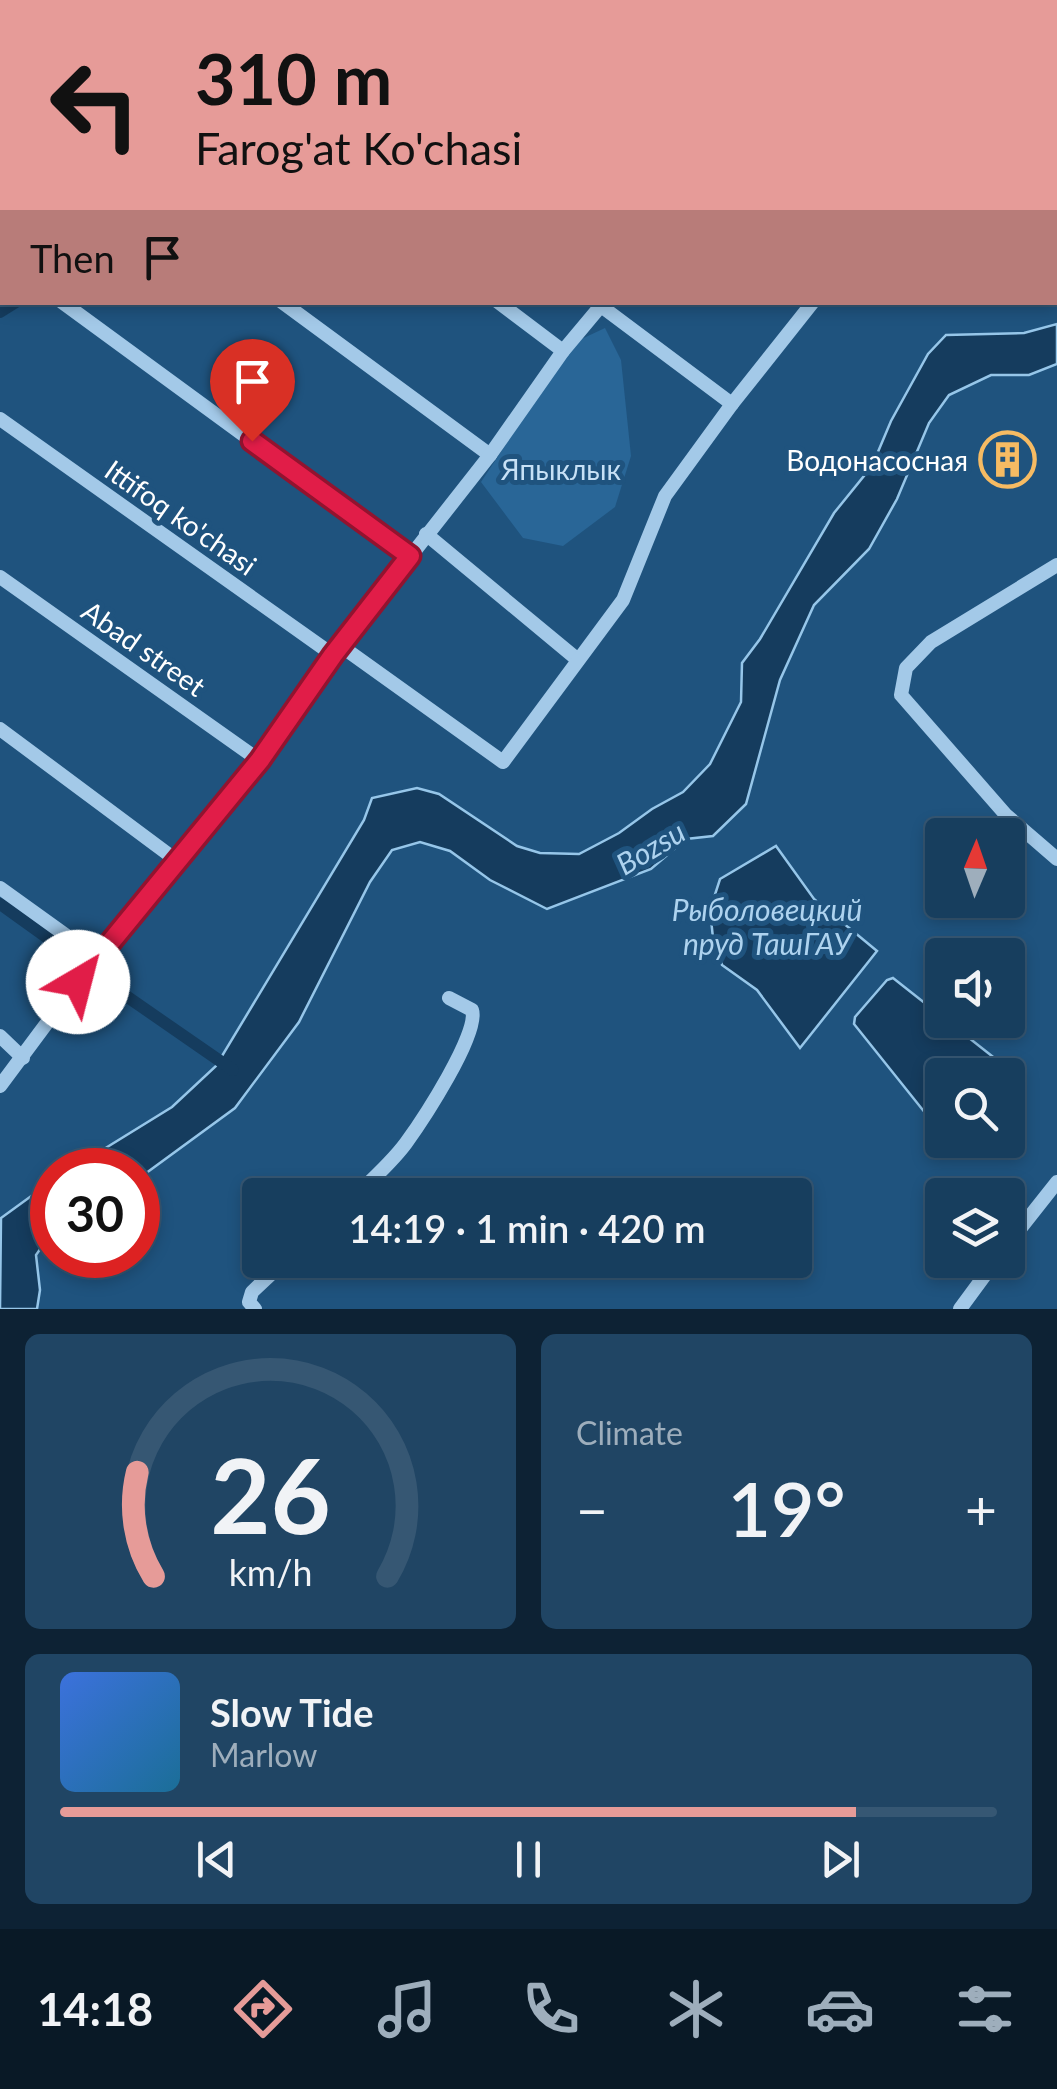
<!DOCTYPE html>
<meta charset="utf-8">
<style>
:root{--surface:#173e5e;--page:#204564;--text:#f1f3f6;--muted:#9eaebc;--line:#365773;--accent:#e69b98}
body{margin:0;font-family:Lato,sans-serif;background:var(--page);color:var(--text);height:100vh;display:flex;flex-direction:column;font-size:38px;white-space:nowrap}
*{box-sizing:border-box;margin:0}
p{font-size:32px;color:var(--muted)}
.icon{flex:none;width:55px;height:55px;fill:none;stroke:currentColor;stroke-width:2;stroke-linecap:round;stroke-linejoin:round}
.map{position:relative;height:1309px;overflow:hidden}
.side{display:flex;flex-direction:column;gap:25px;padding:25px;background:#0d2234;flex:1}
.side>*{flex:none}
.top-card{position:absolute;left:0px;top:0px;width:1058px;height:305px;box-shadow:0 5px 15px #0003,0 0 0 2px var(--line);background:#e69b98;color:#111;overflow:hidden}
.needle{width:65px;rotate:2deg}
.tools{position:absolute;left:925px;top:818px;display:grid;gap:20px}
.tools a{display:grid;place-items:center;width:100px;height:100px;border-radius:10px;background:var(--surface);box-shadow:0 5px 15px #0003,0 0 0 2px var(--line);font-size:50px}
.speed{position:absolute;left:30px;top:1148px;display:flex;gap:20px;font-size:50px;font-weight:700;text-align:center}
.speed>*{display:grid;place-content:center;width:130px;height:130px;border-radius:50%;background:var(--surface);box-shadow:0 5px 15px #0003,0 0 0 2px var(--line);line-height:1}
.speed .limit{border:15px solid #d22;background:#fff;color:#111}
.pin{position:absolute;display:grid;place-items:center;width:85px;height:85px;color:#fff;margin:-102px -42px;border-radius:50% 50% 50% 0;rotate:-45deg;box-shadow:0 0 10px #0007}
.pin .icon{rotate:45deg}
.me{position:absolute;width:110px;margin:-55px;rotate:37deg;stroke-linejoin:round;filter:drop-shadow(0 0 8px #0008)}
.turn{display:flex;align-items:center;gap:35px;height:210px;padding:0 30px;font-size:45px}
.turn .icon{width:130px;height:130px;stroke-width:2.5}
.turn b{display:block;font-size:70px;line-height:85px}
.then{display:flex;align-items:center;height:95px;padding:0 30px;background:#0003;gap:20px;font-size:38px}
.big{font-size:75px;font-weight:600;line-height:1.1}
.side .tile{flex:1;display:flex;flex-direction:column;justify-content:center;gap:15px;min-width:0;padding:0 35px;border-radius:15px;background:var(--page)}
.side .dial{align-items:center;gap:0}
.dial svg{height:260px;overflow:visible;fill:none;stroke:var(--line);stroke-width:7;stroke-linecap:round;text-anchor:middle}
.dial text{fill:var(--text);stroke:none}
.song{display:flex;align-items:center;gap:30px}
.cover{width:120px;height:120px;border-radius:15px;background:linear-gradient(135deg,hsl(220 70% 55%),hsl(200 70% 35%))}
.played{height:10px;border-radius:5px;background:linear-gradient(90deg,var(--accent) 85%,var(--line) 85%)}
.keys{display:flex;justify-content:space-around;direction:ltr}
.heat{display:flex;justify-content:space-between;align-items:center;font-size:55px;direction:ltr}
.side .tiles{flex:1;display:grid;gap:25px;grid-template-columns:1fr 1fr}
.tile:last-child{grid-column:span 2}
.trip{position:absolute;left:242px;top:1178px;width:570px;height:100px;border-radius:10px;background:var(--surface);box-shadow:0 5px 15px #0003,0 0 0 2px var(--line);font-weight:600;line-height:100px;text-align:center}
.dock{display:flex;height:160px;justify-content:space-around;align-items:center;background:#091926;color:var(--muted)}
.dock .icon{width:70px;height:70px}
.dock .selected{color:var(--accent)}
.dock b{font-size:45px;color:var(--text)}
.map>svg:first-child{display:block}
.green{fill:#296697}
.water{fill:#153c5e;stroke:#96c6e9;stroke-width:2.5}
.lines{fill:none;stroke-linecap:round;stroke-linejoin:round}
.canal{stroke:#153c5e;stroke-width:12}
.minor{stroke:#a3c9e8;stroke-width:14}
.route-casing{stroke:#92132f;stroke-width:25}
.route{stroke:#e11d48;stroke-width:18}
.labels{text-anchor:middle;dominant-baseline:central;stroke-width:10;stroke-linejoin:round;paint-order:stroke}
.poi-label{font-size:28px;fill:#fff;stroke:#1f537e;text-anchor:end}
.park-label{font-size:28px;fill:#c7e1f6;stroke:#1f537e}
.street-label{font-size:28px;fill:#fff;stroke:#1f537e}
.water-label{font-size:30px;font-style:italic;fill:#aed3ef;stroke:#1f537e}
</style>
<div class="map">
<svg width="1057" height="1309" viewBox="0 0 1057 1309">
<rect width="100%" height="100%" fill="#1f537e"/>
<path class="green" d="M605,328L621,360L631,456L615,507L563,546L523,538L481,482L573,343Z"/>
<g class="water">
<path d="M1057,324V364L1029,375H991L949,395L929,423L897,499L869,549L814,605L780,680L746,804L713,836L686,839L651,869L547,909L490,880L450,851L420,842L392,850L370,882L299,1022L235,1108L138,1179V1170H70L172,1107L216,1066L364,820L372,798L417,788L439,794L517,846L540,853L579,854L619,833L652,809L683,792L710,764L741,702L742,663L760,639L834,513L872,466L891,421L928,354L946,335L1024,333Z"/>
<path d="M776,846L814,899L877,951L800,1048L757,990L722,965L713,938L710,910L720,879Z"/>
<path d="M893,978L1016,1075L1021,1097L1008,1113V1075H942V1134L854,1024L855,1017L887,980Z"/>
<path d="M52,1181V1232L36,1255L40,1290L37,1309H0L1,1218Z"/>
</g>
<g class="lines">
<g class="canal">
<path d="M449,2L451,0"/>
<path d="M0,312L16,302"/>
<path d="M0,904L84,964"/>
<path d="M116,989L233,1070"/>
</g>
<g class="minor">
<path d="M130,0V2"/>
<path d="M268,0L269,2"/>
<path d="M402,0V2"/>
<path d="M485,0L488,2"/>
<path d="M693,0L696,2"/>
<path d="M809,0L812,2"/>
<path d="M423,2L424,0"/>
<path d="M0,34L2,43"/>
<path d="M0,289L2,288"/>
<path d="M62,302L409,556"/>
<path d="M282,302L490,455"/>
<path d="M498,302L563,351"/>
<path d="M601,306L732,404"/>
<path d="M0,419L333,655"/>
<path d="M426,534L578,660"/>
<path d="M1057,565L931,642L906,668L901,695L1006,815L1057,859"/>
<path d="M0,577L260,761"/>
<path d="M341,646L503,762L623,600L665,496L732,404L813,302"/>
<path d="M0,729L176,860"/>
<path d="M0,888L96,957"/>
<path d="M0,1036L23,1058"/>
<path d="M0,1086L96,957L260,761L333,655L490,455L563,351L604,302"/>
<path d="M356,1195C373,1179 392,1162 406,1143C422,1121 480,1033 472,1010L449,998"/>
<path d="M1008,1244L1057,1182"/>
<path d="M255,1309L249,1302L252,1292L286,1260"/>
<path d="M960,1309L996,1260"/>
</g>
</g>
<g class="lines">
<defs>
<path id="route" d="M78,982L260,760L333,655L410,556L252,441"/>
</defs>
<use href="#route" class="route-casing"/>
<use href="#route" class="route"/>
</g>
<defs>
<symbol id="building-ring" viewBox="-11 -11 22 22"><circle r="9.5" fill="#1f537e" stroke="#f6bb63" stroke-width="1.5"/><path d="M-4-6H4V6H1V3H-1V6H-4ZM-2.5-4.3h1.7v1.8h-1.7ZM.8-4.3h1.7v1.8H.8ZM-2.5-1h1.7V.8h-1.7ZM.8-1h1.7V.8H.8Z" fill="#f6bb63"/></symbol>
</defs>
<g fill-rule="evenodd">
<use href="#building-ring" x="976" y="428" width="63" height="63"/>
</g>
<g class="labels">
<g class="poi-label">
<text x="968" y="460">Водонасосная</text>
</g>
<g class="park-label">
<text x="561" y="469">Япыклык</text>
</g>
<g class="street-label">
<text transform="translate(181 517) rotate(35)">Ittifoq ko'chasi</text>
<text transform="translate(144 648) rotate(35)">Abad street</text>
</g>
<g class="water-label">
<text transform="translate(650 847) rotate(-31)">Bozsu</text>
<text x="767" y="909">Рыболовецкий<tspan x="767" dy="34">пруд ТашГАУ</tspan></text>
</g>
</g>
</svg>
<div class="tools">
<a><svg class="needle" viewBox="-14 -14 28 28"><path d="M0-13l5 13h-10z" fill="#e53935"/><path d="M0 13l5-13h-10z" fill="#9eaebc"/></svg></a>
<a><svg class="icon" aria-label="sound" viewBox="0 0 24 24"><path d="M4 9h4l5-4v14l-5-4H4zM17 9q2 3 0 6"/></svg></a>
<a><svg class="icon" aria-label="search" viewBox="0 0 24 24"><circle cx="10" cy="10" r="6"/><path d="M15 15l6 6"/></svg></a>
<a><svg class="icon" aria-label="layers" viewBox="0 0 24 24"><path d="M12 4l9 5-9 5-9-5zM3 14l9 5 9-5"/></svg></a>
</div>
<div class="speed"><div class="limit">30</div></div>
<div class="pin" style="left:252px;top:441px;background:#d93025"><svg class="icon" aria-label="arrive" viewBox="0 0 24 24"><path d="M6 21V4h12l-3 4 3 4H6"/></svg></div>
<svg class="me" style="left:78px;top:982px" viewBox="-20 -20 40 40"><circle r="19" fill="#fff"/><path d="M0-13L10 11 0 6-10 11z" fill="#e11d48"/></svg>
<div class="trip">14:19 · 1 min · 420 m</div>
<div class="top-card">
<div class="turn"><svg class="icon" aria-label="left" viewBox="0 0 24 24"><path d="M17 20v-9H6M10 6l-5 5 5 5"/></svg><div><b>310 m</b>Farog'at Ko'chasi</div></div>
<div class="then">Then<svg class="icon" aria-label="arrive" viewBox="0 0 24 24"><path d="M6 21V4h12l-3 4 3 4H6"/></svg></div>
</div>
</div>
<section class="side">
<div class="tiles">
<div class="tile dial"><svg viewBox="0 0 100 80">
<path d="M14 69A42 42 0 1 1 86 69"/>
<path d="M14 69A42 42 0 0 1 9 37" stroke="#e69b98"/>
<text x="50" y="56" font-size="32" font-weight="700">26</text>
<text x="50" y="72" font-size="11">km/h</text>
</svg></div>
<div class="tile"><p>Climate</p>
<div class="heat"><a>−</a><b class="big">19°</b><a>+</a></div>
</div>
<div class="tile">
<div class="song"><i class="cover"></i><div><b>Slow Tide</b><p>Marlow</p></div></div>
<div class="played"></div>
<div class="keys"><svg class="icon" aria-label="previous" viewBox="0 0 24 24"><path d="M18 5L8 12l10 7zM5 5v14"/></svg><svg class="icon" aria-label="pause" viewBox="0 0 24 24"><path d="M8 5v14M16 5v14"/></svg><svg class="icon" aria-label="next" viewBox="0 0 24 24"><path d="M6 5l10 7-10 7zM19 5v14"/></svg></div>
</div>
</div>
</section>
<nav class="dock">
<b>14:18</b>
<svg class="icon selected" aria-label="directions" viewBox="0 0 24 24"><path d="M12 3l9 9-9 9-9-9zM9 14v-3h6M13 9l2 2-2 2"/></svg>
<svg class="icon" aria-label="music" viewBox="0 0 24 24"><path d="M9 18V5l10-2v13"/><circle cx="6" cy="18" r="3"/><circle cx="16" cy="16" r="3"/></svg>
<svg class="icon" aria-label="phone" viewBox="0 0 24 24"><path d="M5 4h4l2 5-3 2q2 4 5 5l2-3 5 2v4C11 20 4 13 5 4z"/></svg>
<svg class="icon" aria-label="climate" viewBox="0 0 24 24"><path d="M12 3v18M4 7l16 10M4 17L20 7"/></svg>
<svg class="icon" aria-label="car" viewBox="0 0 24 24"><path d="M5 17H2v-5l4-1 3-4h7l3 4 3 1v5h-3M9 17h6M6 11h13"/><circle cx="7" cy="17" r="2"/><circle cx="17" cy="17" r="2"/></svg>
<svg class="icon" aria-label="filters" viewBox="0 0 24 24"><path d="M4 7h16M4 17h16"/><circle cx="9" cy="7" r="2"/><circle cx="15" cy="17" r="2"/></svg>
</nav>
